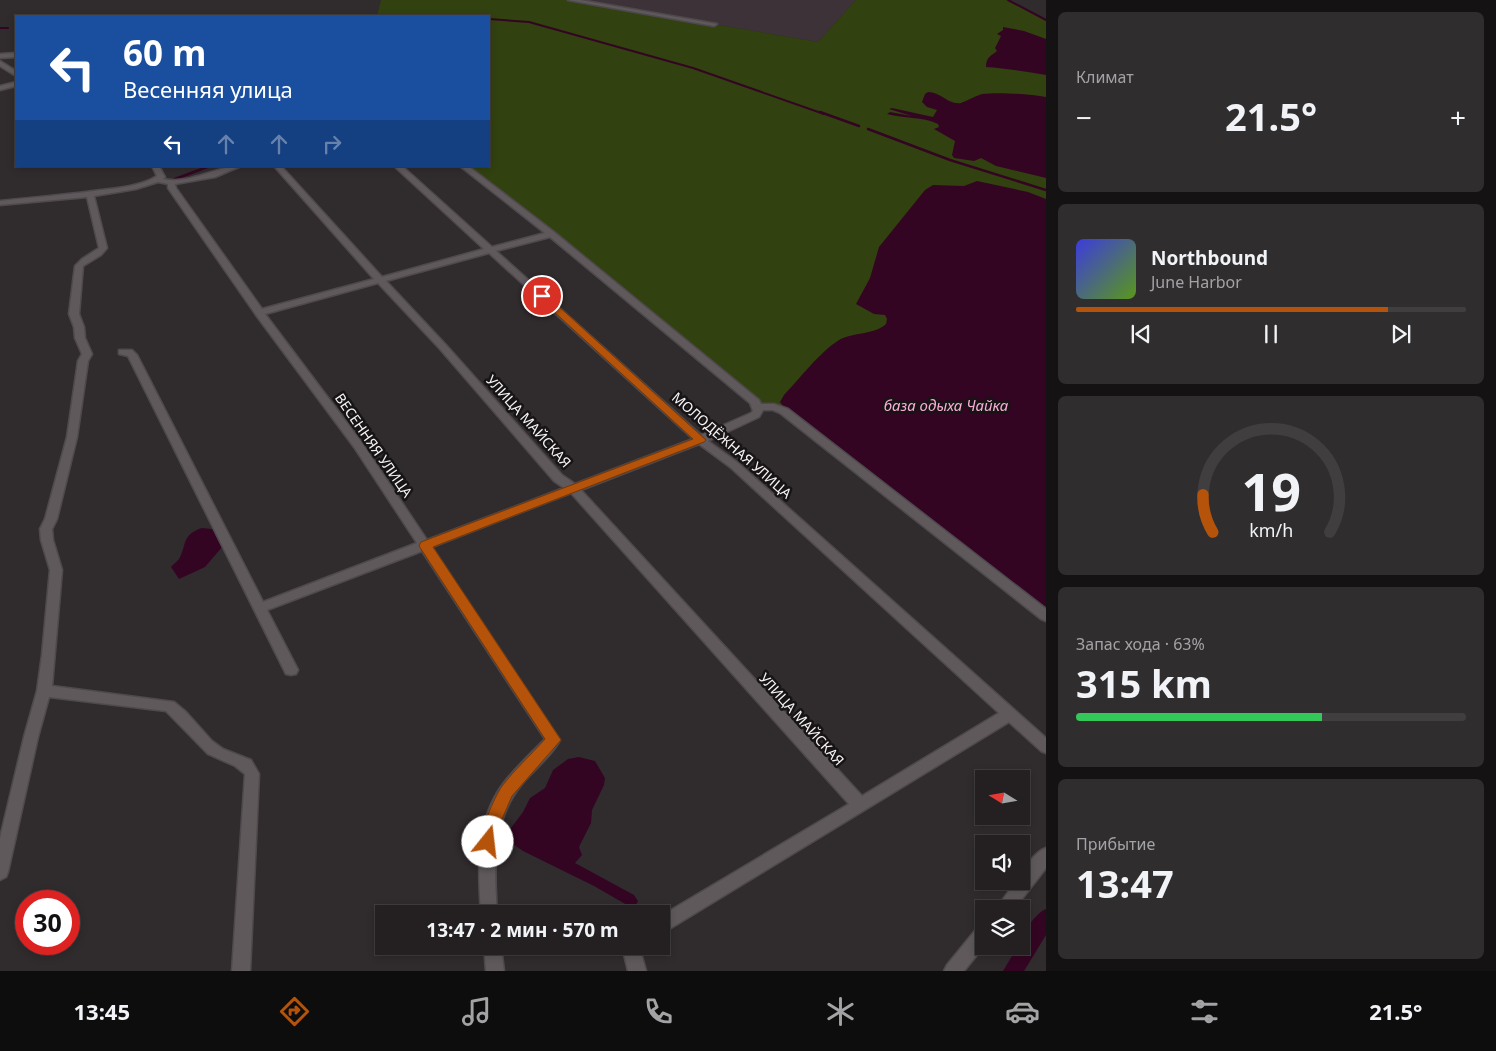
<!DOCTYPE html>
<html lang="ru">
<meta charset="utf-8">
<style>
:root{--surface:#242022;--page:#302d2f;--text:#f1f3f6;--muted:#a3a3a5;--line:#413e40;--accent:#b45309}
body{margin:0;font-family:"Noto Sans",sans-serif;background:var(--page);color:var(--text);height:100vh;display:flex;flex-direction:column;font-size:19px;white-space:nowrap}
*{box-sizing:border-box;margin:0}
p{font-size:16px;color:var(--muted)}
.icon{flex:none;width:28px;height:28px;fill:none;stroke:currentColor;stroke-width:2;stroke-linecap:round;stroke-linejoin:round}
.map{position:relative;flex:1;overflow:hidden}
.sheet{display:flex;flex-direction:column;gap:12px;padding:12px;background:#141213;width:450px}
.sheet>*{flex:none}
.top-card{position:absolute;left:15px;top:15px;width:475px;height:152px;border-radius:0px;box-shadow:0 2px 8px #0003,0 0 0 1px var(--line);background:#1a4fa0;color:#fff;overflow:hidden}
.needle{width:32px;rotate:281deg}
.controls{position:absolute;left:975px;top:770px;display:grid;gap:10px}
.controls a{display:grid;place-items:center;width:55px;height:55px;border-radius:0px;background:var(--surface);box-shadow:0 2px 8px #0003,0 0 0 1px var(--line);font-size:25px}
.speed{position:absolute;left:15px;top:890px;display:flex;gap:10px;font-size:25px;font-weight:700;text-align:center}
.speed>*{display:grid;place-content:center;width:65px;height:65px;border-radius:50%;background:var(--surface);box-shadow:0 2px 8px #0003,0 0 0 1px var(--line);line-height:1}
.speed .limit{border:8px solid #d22;background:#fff;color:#111}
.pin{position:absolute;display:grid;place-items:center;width:42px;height:42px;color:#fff;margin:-21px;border:2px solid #fff;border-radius:50%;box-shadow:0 1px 5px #0007}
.me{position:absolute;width:55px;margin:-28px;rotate:16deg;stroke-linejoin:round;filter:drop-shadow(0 0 4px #0008)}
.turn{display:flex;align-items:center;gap:18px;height:105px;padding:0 25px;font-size:22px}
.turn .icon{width:65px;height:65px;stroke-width:2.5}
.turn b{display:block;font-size:35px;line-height:42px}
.lanes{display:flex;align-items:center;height:48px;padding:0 25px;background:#0003;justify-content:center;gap:25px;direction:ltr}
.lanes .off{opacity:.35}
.big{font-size:38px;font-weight:700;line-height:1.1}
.sheet .widget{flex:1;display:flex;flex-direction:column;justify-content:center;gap:8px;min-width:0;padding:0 18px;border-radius:8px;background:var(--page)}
.sheet .dial{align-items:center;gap:0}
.dial svg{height:130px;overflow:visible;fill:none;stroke:var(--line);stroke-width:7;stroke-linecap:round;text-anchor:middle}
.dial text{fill:var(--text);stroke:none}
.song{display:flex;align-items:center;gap:15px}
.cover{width:60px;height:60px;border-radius:8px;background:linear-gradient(135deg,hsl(240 70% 55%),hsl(90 70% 35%))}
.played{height:5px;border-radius:2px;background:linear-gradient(90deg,var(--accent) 80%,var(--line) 80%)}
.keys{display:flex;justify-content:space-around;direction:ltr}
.heat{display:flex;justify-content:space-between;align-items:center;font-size:28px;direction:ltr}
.charge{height:8px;border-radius:4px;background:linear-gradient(90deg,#34c759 63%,var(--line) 0)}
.trip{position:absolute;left:375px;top:905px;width:295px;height:50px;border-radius:0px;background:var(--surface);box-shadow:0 2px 8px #0003,0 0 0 1px var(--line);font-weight:700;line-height:50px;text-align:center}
.menu{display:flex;height:80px;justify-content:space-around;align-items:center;background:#0e0d0e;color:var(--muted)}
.menu .icon{width:35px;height:35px}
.menu .selected{color:var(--accent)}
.menu b{font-size:22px;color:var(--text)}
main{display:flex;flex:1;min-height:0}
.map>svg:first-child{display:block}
.built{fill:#3d3238}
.green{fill:#324110}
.water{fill:#340523}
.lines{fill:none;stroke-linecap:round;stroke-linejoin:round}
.stream-far1{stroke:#340523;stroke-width:2}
.stream{stroke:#340523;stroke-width:2.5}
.canal{fill:#340523;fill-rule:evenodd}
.minor-casing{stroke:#4e494c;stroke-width:3}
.minor{fill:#5f595c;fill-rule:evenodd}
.route{fill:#b45309;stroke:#753606}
.labels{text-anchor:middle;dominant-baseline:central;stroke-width:5;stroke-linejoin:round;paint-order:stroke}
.street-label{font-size:14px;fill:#f7f3f5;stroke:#161415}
.water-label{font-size:15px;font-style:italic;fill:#fcadd8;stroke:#161415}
</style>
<main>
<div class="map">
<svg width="1046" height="971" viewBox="0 0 1046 971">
<rect width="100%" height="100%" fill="#302b2d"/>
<path class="built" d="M571,0H856L818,42Z"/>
<path class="green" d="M381,0H571L818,42L856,0H1008L1046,20V616L784,411L758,407L466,166H489V16H377Z"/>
<g class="water">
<path d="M1003,27L1024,31L1046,39V75C1026,72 1005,68 986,67C986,57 991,56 997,51L995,48L1001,36L997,34L1003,30Z"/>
<path d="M928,92C941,92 948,105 961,103C967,101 975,96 982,94C998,92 1030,94 1046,97V178L996,166L981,158L974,161L954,158L952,155L955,141L934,129L939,127L938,124C922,116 904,119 887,114L890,112L912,116L889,109L892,108L933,117L937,110L927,107L922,102L925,94Z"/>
<path d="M977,181L1028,192L1046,199V610L783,406L780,402L784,395C800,378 820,352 839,340C853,332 874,335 886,324L887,319L885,315L874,314L856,304L870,278L879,247L925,190L933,185L964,186Z"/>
<path d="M202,528L220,530L223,546L205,567L179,579L171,567C173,564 177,562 179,559C187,545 181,535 202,528Z"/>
<path d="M579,757L595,761L605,778L604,785L592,810L591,823L579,847L582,855L575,863L634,895L638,901L634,909L594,886L523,851L513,844L509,837L511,828L523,812L530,798L545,788L553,770L568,759Z"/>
</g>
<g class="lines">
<g class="stream-far1">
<path d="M1008,0L1046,20"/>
<path d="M489,19L529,22L693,68L824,114"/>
<path d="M0,28H8"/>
</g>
<g class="stream">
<path d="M820,112L859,126"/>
<path d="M868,129L950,160L1046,190"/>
<path d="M175,179L210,166"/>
</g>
<path class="canal" d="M1046,909V935L1024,971H1003L1018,946H1021C1021,935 1035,913 1046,909Z"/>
<defs>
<g id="minor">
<path d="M568,0H580L717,24L714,26Z"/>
<path d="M16,53V57L0,58V54Z"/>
<path d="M0,61L16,71V76L0,66Z"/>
<path d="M16,82V86L0,90V86Z"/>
<path d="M152,166H159L165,177L163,179C189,185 216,166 241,166L215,177L175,184L176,188L262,309L374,279L274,166H281L382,277L484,249L394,166H402L492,247L545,233L460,166H468L554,232L759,400L761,404H774L788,409L1046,609V621L1041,619L780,413L773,410H763L759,417L708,441L738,463L1046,738V753L1041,751L1009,722L661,934V916L849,804L571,493L432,547L560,740C552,756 533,770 522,784C491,821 494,868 497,914H481C478,869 475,822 503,784C515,768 530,754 545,739L422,551L267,610L298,670L296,674L291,675L286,674L128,356L119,354V350H132L137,355L263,602L417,543L354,447L256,315L168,188V184L158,182L136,189L94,196L107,248L101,255L83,266L79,314L84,327L85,338L92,354L88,361L77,437L57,519L52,529L53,540L62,570L52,686L174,702L186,712L212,741L223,749L251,760L259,774L250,971H232L245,774L235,766L208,754L166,711L49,697L38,737L8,872L6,877L0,880V838L24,737L37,691L42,655L50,570L41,540L40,529L45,519L67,437L78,361L82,354L75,338L74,327L69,314L75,266L82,259L99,248L87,197L0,205V201C34,197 67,195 101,190C119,188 141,186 157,176ZM550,237L750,403L753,411L751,413L701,435L496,251ZM489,253L693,439L575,484L562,475L446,345L386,281ZM378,283L440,349L554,481L564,488L427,540L362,443L265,314ZM699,444L730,467L999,713L862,796L581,490Z"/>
<path d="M1046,848V868L1014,909H996L1016,881H1021C1021,870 1035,852 1046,848Z"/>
<path d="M984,925V946L964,971H944L947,965L978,927Z"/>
<path d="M484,946H501L504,971H486Z"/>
<path d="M622,946H639L646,971H628Z"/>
</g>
</defs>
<use href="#minor" class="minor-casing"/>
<use href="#minor" class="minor"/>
</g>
<path class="route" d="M539,294H545L706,440L704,442L433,547L561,740L512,796L499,826L493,847L488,849L482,847C477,836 495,796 502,786C515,769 531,755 545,739L419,546L421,542L693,439L539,298Z"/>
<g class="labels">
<g class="street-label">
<text transform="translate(529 421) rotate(48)">УЛИЦА МАЙСКАЯ</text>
<text transform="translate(374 445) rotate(55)">ВЕСЕННЯЯ УЛИЦА</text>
<text transform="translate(732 445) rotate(41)">МОЛОДЁЖНАЯ УЛИЦА</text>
<text transform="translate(802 719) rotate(48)">УЛИЦА МАЙСКАЯ</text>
</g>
<g class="water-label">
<text x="946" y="405">база одыха Чайка</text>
</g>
</g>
</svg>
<div class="controls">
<a><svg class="needle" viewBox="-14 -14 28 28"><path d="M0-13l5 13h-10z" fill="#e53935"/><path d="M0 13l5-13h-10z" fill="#a3a3a5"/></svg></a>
<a><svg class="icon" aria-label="sound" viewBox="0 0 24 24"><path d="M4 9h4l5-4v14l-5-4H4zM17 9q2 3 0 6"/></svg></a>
<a><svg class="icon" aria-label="layers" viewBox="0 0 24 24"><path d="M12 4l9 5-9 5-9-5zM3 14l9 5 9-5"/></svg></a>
</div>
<div class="speed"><div class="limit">30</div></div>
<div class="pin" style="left:542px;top:296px;background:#d93025"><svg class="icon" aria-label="arrive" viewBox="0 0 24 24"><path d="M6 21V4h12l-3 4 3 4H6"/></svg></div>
<svg class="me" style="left:488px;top:842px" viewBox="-20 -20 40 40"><circle r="19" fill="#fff"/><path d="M0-13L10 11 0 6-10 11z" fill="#b45309"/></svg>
<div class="trip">13:47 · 2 мин · 570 m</div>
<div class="top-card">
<div class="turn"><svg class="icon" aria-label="left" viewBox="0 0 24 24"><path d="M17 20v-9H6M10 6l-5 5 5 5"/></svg><div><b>60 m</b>Весенняя улица</div></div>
<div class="lanes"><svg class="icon" aria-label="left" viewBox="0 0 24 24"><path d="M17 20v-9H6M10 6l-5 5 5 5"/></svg><svg class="icon off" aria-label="ahead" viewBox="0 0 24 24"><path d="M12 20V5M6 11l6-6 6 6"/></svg><svg class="icon off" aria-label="ahead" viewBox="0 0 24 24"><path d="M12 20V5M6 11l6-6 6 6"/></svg><svg class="icon off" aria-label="right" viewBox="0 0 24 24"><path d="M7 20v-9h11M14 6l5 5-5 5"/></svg></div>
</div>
</div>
<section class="sheet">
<div class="widget"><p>Климат</p>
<div class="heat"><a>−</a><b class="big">21.5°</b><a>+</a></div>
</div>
<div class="widget">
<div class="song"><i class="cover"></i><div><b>Northbound</b><p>June Harbor</p></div></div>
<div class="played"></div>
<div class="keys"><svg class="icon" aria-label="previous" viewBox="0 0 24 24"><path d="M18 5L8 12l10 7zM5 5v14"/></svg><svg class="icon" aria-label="pause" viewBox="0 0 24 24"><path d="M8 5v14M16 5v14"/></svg><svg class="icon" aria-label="next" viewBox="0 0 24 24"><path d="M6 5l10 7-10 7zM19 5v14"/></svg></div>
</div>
<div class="widget dial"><svg viewBox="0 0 100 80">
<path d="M14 69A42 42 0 1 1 86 69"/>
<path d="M14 69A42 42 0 0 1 8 46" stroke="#b45309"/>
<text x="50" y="56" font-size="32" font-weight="700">19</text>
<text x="50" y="72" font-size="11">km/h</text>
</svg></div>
<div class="widget"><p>Запас хода · 63%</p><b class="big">315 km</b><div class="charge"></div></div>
<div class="widget"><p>Прибытие</p><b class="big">13:47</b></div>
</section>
</main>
<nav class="menu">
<b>13:45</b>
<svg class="icon selected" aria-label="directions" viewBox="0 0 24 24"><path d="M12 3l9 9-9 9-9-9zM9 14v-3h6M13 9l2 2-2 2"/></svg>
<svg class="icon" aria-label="music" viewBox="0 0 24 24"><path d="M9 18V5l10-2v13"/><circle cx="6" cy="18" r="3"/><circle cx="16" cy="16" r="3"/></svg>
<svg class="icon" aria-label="phone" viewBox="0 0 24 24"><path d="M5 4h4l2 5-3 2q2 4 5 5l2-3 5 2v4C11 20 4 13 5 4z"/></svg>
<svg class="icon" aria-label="climate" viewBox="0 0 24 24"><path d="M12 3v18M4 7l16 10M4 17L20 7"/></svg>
<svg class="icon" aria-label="car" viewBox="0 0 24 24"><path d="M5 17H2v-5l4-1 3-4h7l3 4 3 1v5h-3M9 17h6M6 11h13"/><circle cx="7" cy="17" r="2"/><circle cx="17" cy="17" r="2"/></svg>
<svg class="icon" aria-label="filters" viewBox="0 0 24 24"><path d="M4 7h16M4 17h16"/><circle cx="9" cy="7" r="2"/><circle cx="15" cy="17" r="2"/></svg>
<b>21.5°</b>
</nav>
